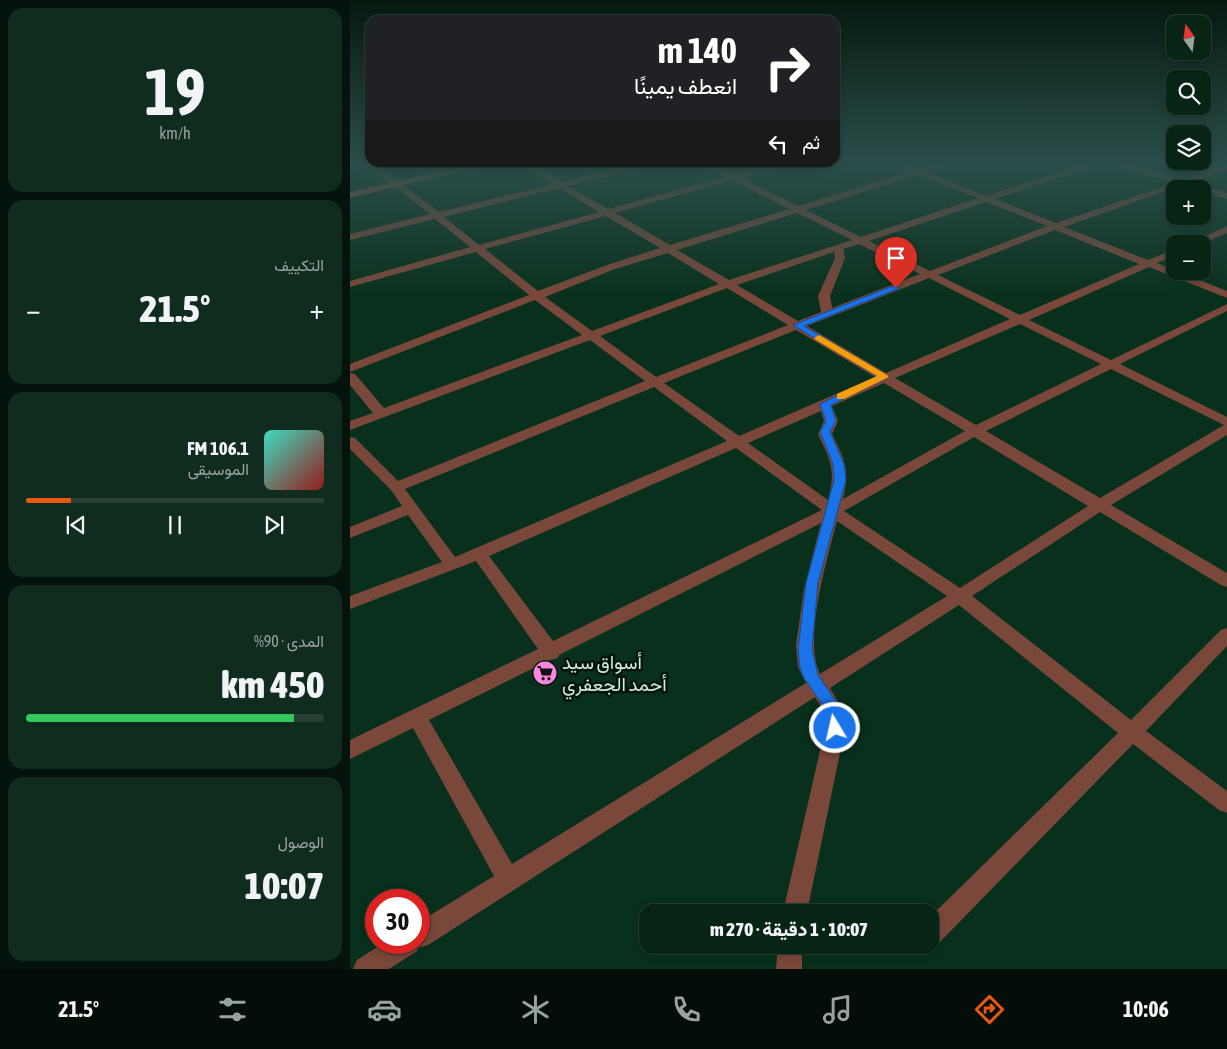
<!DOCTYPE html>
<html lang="ar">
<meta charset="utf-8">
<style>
:root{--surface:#072415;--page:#102c1e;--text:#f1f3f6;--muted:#98a4a0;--line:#284134;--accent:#ea580c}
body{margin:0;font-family:"Asap Condensed",Vazirmatn,sans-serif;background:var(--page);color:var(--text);direction:rtl;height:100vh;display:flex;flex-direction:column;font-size:19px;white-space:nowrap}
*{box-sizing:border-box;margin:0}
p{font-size:16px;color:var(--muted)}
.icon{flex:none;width:28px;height:28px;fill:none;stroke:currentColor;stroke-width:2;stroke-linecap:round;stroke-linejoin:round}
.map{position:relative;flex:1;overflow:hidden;direction:ltr}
.panel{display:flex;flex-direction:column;gap:8px;padding:8px;background:#04140c;width:350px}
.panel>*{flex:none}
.hud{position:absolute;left:15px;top:15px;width:475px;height:152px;border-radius:15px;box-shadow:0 2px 8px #0003,0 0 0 1px var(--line);direction:rtl;background:#202124;color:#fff;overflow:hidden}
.needle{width:32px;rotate:346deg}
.tools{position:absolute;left:816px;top:15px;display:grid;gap:10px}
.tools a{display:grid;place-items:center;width:45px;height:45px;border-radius:10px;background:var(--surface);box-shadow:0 2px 8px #0003,0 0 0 1px var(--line);font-size:25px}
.speed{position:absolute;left:15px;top:889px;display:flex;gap:10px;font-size:25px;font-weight:700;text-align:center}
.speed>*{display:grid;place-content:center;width:65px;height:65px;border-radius:50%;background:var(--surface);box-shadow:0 2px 8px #0003,0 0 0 1px var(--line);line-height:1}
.speed .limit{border:8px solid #d22;background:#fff;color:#111}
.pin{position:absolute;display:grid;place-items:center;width:42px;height:42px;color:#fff;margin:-51px -21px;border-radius:50% 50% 50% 0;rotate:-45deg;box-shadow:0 0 5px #0007}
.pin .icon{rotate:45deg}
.me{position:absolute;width:55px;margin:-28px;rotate:351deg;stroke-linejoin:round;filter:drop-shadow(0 0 4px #0008)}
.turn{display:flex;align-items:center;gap:18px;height:105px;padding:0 20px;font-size:22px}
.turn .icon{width:65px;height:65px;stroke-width:2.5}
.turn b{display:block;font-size:35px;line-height:42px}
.then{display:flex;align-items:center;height:48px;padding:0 20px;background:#0003;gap:10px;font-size:19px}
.big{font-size:38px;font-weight:800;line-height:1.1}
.panel .widget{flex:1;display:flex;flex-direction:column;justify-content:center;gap:8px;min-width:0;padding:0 18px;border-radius:15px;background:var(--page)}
.panel .dial{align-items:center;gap:0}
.dial b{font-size:65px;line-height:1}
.song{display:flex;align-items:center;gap:15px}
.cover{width:60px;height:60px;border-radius:8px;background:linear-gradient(135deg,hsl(170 70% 55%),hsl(0 70% 35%))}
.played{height:5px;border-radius:2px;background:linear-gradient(90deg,var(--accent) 15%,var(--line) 15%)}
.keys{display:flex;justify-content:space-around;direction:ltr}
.heat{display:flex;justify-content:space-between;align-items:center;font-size:28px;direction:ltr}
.charge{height:8px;border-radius:4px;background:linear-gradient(90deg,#34c759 90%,var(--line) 0)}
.trip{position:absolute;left:289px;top:904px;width:300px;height:50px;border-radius:15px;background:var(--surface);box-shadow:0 2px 8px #0003,0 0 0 1px var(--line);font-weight:800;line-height:50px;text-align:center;direction:rtl}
.tabs{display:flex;height:80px;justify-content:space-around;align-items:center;background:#030e08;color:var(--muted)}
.tabs .icon{width:35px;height:35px}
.tabs .current{color:var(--accent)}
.tabs b{font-size:22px;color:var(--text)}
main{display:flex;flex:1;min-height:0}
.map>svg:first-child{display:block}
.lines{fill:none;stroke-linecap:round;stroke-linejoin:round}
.minor{fill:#7a483a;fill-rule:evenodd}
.secondary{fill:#a75841;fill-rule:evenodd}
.route{fill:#1a73e8;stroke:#114b97}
.slow{fill:#f59e0b}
.labels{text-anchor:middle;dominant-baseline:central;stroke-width:5;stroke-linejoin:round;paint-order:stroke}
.near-poi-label{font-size:19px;fill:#d2ebdb;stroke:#02150a;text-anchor:start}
</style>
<main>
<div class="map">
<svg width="877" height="969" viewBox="0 0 877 969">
<rect width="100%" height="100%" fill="#09301c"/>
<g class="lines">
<g class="minor">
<path d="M14,163H23L89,212L203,184L170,163H180L212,182L290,163H303L302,165L218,186L258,209L375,177L350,163H360L384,174L425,163H438L437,165L391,178L448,206L561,171L543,163H554L569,169L589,163H601L577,172L636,196L736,163H748L747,165L645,199L706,223L824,183L766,165L765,163H777L833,180L877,163V169L842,182L877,193V199L852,191V189L833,185L714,227L798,260L825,249V256L807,263L877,291V298L799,267L679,320L761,360L877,304V311L770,364L877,417V435L761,505L877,573V587L871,585L750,512L622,596L781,720L871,630L877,628V646L796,731L877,791V813L869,810L783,744L589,943L580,946L577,945H580V917L768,733L609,605L480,688L491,707L495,729L457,912H433L475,729L471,707L465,697L78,945L68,948L67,951L39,969H3L7,960L35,942H69V922L144,876L63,728L0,759V740L188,649L126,561L0,609V596L92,562L58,515L0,538V527L52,506L41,490L0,449V437L5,438L48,481L295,381L240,340L0,430V421L23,413L0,385V373L5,374L34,408L232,335L185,300L0,372V364L179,295L126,252L0,287V281L120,247L85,219L0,240V234L80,214ZM568,175L628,198L511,237L456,210ZM382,180L439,209L320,245L265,213ZM209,188L249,212L129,245L94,217ZM636,202L697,226L580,271L519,241ZM447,213L502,240L379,280L327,250ZM256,216L310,248L257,265L188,291L135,249ZM705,230L789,264L670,315L588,275ZM509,244L570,274L482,308L480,296L495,258L493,249ZM484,252L485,258L468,296L471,312L448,321L387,285ZM318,253L369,284L242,331L195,297L265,269ZM579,278L660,319L536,373L457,326ZM377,288L438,325L306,377L250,336ZM670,324L751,364L626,425L545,378ZM446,330L525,377L389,436L314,383ZM761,369L874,425L750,498L636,431ZM534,383L615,431L493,499C500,468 495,461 482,434L488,421L482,406ZM304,387L377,441L105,557L55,489ZM471,411L474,421L468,434C481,462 486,469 478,500L398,443ZM624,437L738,506L610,588L494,511ZM386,448L472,510L203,641L139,556ZM487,521L597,596L470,674C453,639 477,559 487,521ZM471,523L454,589L446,645L448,667L456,683L162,864L79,720L200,660L208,658L209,655Z"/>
<path d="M877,226V233L852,244H839Z"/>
<path d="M428,945H452V969H426Z"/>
</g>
<path class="secondary" d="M130,163H144L0,198V192Z"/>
</g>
<linearGradient id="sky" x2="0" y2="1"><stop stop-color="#051a0f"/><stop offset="0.55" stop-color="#2c4e4b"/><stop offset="1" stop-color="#2c4e4b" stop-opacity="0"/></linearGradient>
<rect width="877" height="298" fill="url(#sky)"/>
<path class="route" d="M543,286L550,288L454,326L539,377L481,405L486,421L480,432L494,464L496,480L468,583L462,649L468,675L489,706L493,717V728L490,733L485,735L480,733L475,708L454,678L450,668L448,649L456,583L484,480L483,464L470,432L476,421L470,404L527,376L443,325Z"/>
<path class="slow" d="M469,335L537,375L539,377L494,399H487V394L527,376L466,340L464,338Z"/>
<defs>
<symbol id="supermarket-disc" viewBox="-11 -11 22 22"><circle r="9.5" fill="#fe86e1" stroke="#02150a"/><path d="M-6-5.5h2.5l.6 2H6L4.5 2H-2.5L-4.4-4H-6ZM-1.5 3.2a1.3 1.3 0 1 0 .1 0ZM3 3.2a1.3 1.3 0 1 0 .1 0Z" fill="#111"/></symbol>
</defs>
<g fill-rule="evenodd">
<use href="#supermarket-disc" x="181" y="659" width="28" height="28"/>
</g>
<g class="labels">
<g class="near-poi-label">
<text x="212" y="662">أسواق سيد<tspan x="212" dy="22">أحمد الجعفري</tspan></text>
</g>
</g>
</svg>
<div class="tools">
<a><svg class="needle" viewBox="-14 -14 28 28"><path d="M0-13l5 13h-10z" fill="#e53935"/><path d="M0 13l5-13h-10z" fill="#98a4a0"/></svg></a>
<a><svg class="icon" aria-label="search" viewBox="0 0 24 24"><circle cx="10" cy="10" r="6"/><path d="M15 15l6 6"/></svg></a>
<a><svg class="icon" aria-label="layers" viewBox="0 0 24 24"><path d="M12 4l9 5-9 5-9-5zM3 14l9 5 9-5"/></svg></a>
<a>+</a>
<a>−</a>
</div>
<div class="speed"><div class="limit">30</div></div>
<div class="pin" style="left:546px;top:288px;background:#d93025"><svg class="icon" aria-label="arrive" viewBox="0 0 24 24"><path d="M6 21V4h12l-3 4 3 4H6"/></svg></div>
<svg class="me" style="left:485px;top:728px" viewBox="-20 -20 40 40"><circle r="17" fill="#1a73e8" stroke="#fff" stroke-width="3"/><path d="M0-11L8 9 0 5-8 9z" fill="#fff"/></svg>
<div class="trip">10:07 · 1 دقيقة · 270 m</div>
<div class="hud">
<div class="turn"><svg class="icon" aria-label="right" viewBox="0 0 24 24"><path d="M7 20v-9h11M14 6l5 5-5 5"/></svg><div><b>140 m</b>انعطف يمينًا</div></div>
<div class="then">ثم<svg class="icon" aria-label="left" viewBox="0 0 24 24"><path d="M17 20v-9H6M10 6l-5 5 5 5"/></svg></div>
</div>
</div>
<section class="panel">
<div class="widget dial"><b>19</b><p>km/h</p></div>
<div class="widget"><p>التكييف</p>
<div class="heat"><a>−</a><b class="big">21.5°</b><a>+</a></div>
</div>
<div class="widget">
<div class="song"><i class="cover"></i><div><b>106.1 FM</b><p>الموسيقى</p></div></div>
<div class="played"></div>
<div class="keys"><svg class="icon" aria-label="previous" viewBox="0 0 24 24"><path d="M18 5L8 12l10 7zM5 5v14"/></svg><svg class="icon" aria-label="pause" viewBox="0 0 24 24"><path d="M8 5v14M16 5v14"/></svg><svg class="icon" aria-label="next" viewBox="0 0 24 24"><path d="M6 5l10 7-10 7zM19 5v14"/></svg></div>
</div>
<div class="widget"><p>المدى · 90%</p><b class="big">450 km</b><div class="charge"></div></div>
<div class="widget"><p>الوصول</p><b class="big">10:07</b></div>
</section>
</main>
<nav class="tabs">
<b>10:06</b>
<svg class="icon current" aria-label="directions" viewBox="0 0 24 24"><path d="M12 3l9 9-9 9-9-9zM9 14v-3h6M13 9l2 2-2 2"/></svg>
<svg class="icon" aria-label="music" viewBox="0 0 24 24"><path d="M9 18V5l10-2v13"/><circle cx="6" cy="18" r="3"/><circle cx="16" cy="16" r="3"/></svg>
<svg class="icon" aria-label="phone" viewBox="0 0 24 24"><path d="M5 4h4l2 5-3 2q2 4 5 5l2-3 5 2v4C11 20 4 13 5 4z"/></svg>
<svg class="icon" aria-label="climate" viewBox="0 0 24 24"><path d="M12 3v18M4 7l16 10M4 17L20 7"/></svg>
<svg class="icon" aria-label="car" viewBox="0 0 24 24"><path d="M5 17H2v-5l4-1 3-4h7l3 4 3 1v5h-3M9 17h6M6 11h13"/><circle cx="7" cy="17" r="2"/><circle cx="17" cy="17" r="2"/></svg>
<svg class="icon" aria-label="filters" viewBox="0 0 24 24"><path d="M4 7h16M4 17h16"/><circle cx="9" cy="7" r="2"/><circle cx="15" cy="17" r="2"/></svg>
<b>21.5°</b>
</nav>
